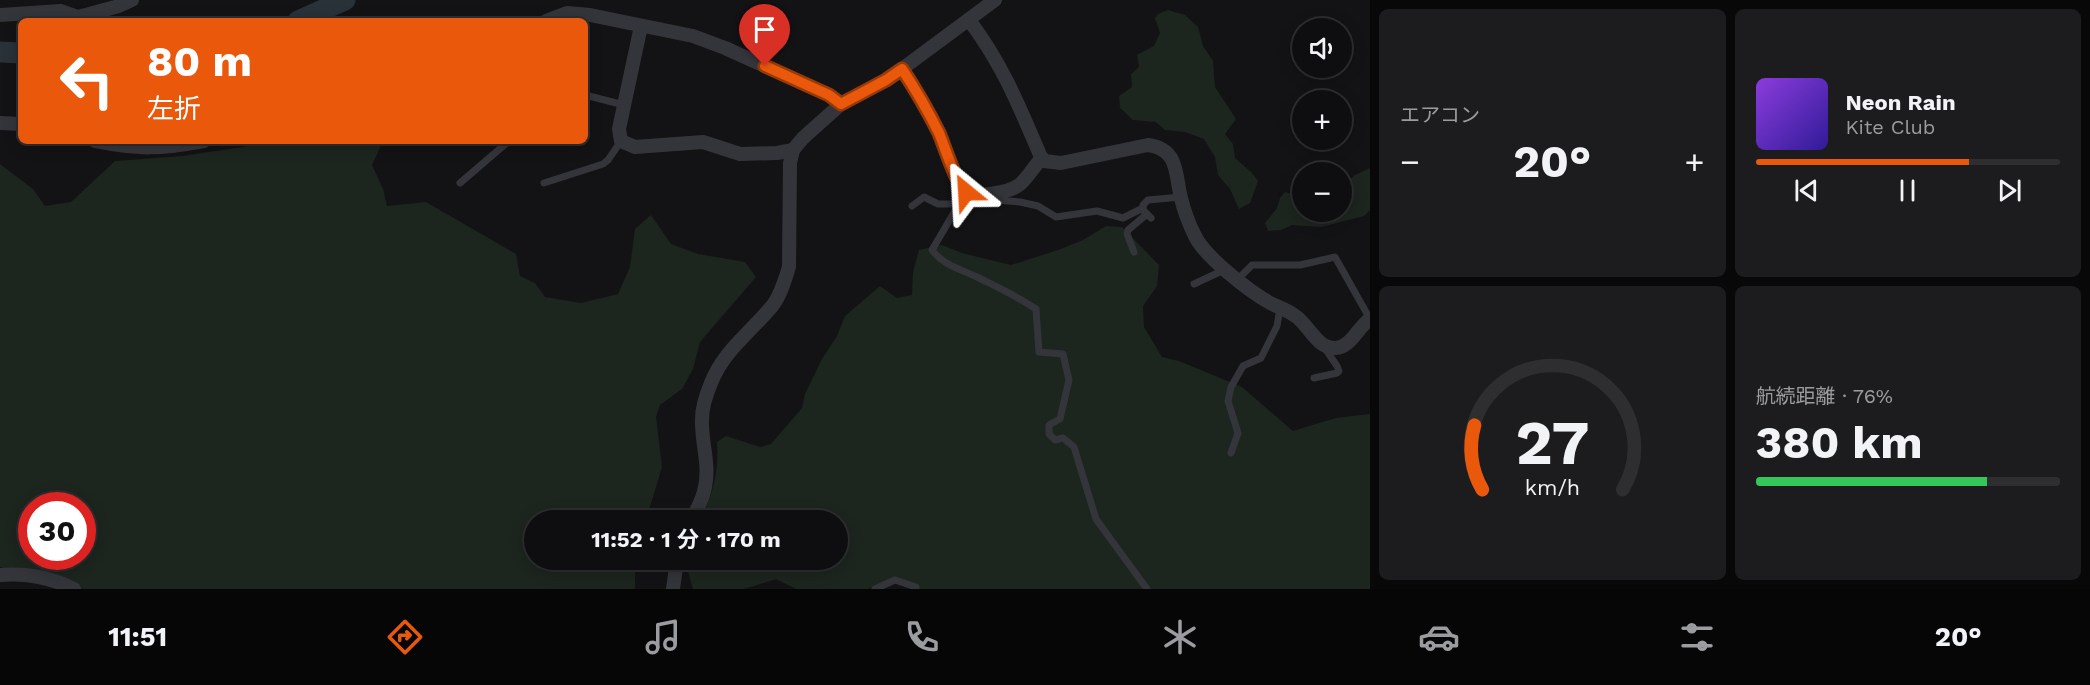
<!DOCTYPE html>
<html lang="ja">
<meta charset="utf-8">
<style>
:root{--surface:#0e0e10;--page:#1c1c1e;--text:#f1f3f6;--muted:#9b9c9f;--line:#2e2e30;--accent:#ea580c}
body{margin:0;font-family:"Work Sans","Noto Sans JP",sans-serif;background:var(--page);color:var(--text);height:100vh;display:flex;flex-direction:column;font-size:22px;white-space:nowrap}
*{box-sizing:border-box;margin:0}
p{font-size:20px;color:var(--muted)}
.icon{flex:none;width:33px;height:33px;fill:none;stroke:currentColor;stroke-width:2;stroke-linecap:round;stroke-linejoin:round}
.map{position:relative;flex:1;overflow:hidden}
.side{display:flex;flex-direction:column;gap:9px;padding:9px;background:#080809;width:720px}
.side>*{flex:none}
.top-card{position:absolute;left:18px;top:18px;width:570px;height:126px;border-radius:9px;box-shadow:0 3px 15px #0003,0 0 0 2px var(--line);background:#ea580c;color:#fff;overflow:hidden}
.controls{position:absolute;left:1292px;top:18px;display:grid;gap:12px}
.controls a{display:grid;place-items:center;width:60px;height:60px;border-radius:50%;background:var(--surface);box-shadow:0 3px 15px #0003,0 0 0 2px var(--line);font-size:30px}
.speed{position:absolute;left:18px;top:492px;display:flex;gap:12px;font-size:30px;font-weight:700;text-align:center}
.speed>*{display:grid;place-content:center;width:78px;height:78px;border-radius:50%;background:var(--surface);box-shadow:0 3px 15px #0003,0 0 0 2px var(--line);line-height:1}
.speed .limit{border:9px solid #d22;background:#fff;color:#111}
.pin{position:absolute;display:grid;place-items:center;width:51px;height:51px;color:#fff;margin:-62px -26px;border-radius:50% 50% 50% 0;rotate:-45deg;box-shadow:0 0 6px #0007}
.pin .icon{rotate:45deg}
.me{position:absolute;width:66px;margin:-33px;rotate:333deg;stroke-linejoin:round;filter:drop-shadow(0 0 4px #0008)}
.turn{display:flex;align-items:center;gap:21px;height:126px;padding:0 30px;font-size:27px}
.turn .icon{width:78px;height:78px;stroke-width:2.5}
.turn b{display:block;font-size:42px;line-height:51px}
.big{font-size:45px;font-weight:700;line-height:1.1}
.side .widget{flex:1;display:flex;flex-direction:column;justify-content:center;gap:9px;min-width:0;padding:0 21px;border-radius:9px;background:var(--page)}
.side .dial{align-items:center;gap:0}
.dial svg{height:156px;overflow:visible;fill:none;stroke:var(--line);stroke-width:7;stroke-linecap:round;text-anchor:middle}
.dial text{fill:var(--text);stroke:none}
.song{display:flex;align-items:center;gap:18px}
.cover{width:72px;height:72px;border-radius:9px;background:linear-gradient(135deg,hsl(270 70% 55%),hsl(250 70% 35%))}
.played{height:6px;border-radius:3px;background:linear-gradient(90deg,var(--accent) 70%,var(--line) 70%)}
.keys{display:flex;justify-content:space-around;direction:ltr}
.heat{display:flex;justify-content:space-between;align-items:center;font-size:33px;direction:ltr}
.charge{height:9px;border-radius:4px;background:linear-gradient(90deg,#34c759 76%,var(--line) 0)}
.side .tiles{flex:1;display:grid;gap:9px;grid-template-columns:repeat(2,1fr)}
.trip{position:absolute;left:524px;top:510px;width:324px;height:60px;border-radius:30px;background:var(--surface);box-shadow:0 3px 15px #0003,0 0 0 2px var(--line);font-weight:700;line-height:60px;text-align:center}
.tab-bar{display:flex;height:96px;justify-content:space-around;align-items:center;background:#060606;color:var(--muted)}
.tab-bar .icon{width:42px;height:42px}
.tab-bar .active{color:var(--accent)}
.tab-bar b{font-size:27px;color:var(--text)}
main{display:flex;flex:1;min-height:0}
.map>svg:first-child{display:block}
.green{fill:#1d251f;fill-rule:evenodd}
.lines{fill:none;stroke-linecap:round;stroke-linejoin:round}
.river{stroke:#293139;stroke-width:21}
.service{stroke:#34353a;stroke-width:7}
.minor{stroke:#34353a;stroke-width:14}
.route-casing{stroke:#983908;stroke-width:15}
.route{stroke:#ea580c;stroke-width:10}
</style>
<main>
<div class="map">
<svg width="1370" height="589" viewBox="0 0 1370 589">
<rect width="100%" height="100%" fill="#131315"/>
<g class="green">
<path d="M1168,10L1185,15L1198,27L1203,46L1213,61L1215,87L1236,119L1225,134L1233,144L1235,158L1251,172L1258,181L1250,203L1239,209L1230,189L1218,175L1215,157L1204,139L1185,132L1165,130L1156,122L1133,120L1120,108L1119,96L1132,87L1131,74L1139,67L1137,55L1154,46L1160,33L1155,18L1158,14Z"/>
<path d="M284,141H383L372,165L383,189L387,206L426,202L516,254L520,276L535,283L545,297L581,303L618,294L630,267L635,229L651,215L671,244L698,254L745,262L756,277L700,342L693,369L682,389L660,405L656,417L662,467L646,520H534V560H635V589H60L0,567V164L33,189L45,206L71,202L115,161L182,156ZM32,506H82V556H32Z"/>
<path d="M1370,168V210L1364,216L1321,227L1292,225L1281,230L1268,231L1265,223L1277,208L1280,198L1285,192L1302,197V212H1341V183L1344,184L1355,175Z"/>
<path d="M1106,226L1122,227L1159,265L1157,286L1143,306L1144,327L1162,357L1179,361L1242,387L1293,431L1336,418L1370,414V589H912L889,581L868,589H796L776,579L744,589H693L686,564L687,560H837V520H700C713,495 719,471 717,442L726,436L760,447L771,444L802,408L805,394L822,359L837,336L845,316L880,286L897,298L912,295L913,272L919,250L942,245L962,253L1011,265L1058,250L1083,240Z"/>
</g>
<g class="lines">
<g class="river">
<path d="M298,21L345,0"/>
<path d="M0,52L21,53"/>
</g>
<g class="service">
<path d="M585,95L624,105"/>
<path d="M460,183L509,141"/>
<path d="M544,183L603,164L608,160L621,141"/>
<path d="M966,192L932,250C944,266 960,269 977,277C997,287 1017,296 1036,309L1039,352L1063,354L1069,380L1060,419L1049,425V434L1055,440L1063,438L1074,447L1096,519L1147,589"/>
<path d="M992,193L995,200L1020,202L1038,206L1056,217L1097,211L1123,218L1143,208"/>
<path d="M912,206L924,197L938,204H959"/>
<path d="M1151,218L1143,210V205L1148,200L1181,197"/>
<path d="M1134,252L1127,234L1128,230L1147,214"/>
<path d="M1238,279L1252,265H1300L1335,257L1370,319"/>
<path d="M1194,284L1224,270"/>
<path d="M1314,378L1337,373L1339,371L1337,366L1324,347"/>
<path d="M1231,453L1238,433L1228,401L1231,387L1243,366L1261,358L1277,326L1280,308"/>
<path d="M875,589L895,580L916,587V589"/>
</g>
<g class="minor">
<path d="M0,15L61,11L78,17L119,6L132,0"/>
<path d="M969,20C1003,65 1019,106 1041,157L1044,161L1061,163L1148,145C1179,149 1175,174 1181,198C1184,211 1189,224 1195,236C1205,257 1249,291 1270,303C1278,307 1287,310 1294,315C1309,324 1316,349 1336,348C1351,347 1358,327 1370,319"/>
<path d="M546,21L567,13L590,15L693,36L725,48L829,95L841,104"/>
<path d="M641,26L619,129L621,141L635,147L703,142L740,154L777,153L793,150"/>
<path d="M902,69C915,90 928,111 939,133C945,148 956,183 966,192C980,197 1007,193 1019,185C1028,178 1034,166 1042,158"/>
<path d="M0,123L21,124"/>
<path d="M95,141C138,150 161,149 204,141"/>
<path d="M691,520C697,510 703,499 705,487C710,464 701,442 702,419C702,406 706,395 711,383C723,351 752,331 773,305C781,294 785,280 789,267L790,163L793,150L803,138L841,104L887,80L995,0"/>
<path d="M0,575C27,573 49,577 74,589"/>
<path d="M673,589L677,560"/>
</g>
</g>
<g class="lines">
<defs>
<path id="route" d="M765,66L829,95L841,104L886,80L902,69C916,90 928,111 939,133C945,147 956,184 966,192"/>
</defs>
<use href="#route" class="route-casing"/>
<use href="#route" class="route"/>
</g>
</svg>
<div class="controls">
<a><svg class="icon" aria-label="sound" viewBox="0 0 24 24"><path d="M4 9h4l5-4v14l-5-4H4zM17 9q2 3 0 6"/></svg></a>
<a>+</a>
<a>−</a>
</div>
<div class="speed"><div class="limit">30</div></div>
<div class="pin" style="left:765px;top:66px;background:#d93025"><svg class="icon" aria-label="arrive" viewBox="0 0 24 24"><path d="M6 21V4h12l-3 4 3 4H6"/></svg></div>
<svg class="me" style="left:966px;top:192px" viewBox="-20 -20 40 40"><path d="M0-17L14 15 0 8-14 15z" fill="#ea580c" stroke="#fff" stroke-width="4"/></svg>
<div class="trip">11:52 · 1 分 · 170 m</div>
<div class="top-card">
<div class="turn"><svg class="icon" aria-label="left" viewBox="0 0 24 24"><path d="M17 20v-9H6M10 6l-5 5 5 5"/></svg><div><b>80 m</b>左折</div></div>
</div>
</div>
<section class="side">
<div class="tiles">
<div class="widget"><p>エアコン</p>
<div class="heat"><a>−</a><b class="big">20°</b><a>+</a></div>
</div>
<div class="widget">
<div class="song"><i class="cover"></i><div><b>Neon Rain</b><p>Kite Club</p></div></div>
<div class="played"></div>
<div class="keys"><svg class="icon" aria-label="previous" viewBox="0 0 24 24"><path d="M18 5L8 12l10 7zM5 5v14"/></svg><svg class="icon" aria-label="pause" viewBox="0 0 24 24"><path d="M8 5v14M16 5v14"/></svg><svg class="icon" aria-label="next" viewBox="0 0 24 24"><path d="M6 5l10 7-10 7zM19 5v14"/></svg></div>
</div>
<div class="widget dial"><svg viewBox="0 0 100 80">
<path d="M14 69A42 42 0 1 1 86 69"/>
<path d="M14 69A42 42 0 0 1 10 36" stroke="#ea580c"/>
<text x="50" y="56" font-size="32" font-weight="700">27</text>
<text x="50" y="72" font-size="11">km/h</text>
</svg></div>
<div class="widget"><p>航続距離 · 76%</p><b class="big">380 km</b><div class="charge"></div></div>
</div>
</section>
</main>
<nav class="tab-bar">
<b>11:51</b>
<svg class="icon active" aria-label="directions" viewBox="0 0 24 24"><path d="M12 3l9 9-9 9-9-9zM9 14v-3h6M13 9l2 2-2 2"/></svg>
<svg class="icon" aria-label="music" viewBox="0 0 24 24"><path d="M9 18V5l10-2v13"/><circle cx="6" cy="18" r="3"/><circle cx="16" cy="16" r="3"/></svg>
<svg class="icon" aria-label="phone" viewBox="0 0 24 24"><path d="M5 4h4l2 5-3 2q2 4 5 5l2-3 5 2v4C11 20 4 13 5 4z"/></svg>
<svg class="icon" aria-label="climate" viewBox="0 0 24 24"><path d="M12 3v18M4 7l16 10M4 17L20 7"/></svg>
<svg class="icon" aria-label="car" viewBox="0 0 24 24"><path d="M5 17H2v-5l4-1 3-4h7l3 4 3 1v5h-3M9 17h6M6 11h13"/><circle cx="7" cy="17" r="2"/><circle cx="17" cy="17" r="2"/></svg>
<svg class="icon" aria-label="filters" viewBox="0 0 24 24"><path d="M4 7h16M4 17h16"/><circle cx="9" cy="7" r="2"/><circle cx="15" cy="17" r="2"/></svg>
<b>20°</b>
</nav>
